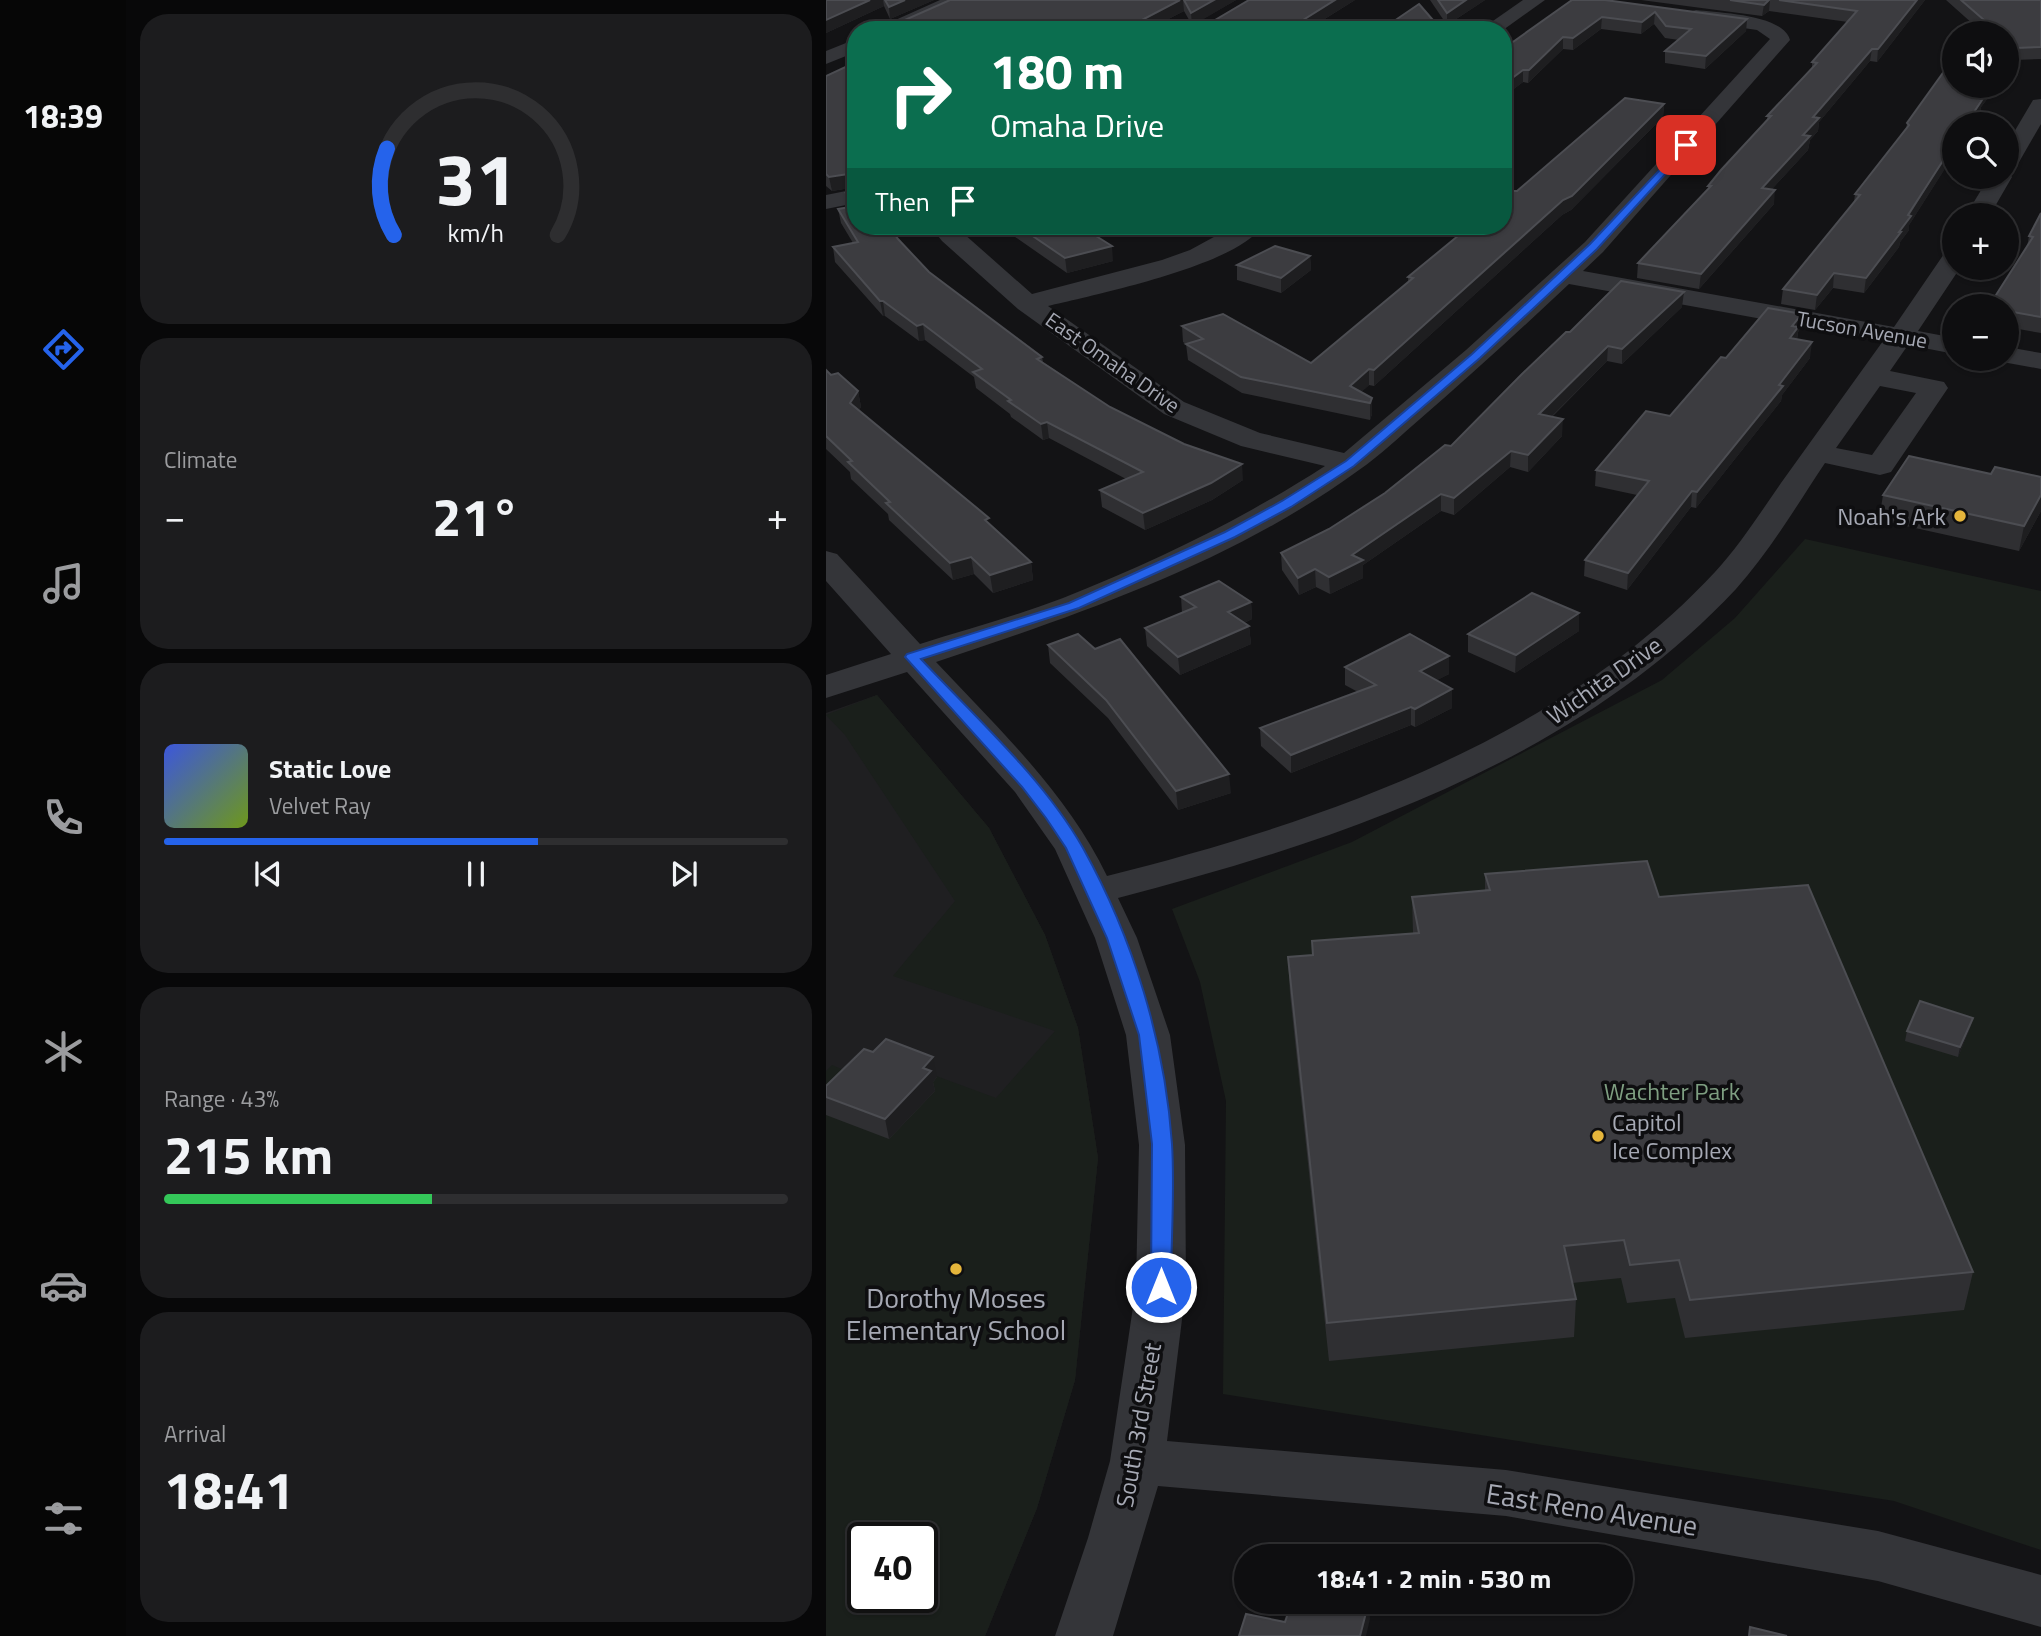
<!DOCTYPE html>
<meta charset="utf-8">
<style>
:root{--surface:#0e0e10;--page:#1c1c1e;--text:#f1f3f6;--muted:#9b9c9f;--line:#2e2e30;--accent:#2563eb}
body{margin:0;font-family:"Titillium Web",sans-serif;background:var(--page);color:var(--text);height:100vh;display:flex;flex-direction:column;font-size:26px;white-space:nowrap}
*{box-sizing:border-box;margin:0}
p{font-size:23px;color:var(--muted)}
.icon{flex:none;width:38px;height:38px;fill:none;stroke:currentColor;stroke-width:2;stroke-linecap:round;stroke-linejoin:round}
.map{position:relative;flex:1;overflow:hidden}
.panel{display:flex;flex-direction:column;gap:14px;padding:14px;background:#080809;width:700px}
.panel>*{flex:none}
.guide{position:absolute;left:21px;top:21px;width:665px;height:214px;border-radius:28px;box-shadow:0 2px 5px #0004,0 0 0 2px var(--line);background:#0b6e4f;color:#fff;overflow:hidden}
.fabs{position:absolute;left:1116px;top:21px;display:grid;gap:14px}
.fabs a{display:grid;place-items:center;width:77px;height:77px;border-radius:50%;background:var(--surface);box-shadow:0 2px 5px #0004,0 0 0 2px var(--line);font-size:35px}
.speed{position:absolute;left:21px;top:1522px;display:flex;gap:14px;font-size:35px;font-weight:700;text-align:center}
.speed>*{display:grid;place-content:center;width:91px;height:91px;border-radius:50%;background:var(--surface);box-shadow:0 2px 5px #0004,0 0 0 2px var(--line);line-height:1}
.speed .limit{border:4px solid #111;border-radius:10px;background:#fff;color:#111}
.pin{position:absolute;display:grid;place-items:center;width:60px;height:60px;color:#fff;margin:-30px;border-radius:14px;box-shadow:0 4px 10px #0006}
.me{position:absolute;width:77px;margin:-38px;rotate:0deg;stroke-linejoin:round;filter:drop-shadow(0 0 5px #0008)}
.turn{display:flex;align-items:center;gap:24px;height:147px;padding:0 28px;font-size:32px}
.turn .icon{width:91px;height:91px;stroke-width:2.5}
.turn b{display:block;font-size:49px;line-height:60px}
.then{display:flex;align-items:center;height:66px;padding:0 28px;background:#0003;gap:14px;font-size:26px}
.big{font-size:52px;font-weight:700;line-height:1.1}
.panel .tile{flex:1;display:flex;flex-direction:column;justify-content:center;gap:10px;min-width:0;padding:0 24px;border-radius:28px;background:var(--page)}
.panel .dial{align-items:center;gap:0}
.dial svg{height:182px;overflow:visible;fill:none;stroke:var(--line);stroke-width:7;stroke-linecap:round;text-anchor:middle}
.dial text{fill:var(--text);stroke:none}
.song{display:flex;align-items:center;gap:21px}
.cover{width:84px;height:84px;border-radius:10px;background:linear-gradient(135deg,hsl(230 70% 55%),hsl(80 70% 35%))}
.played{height:7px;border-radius:4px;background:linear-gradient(90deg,var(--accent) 60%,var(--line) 60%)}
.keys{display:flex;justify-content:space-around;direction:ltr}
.heat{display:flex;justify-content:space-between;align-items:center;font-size:38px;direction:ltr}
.charge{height:10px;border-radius:5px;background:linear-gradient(90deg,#34c759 43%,var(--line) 0)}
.trip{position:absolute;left:408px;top:1544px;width:399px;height:70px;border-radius:35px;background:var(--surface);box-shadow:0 2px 5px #0004,0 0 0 2px var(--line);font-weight:700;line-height:70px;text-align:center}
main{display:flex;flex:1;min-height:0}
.menu{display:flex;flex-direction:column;width:126px;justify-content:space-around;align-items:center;background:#060606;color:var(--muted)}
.menu .icon{width:49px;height:49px}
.menu .on{color:var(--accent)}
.menu b{font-size:32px;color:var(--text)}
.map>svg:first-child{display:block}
.built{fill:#1f1f21;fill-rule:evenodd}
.green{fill:#1a1f1b;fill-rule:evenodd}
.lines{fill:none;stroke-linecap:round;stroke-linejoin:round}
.minor{fill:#343539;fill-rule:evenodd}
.wall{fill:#2f2f32}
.shaded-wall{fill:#1e1e20}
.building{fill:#3c3c40;stroke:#4c4d52;stroke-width:2}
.route{fill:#2563eb;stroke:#184099;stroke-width:2}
.poi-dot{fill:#e5b53b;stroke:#0e0e10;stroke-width:2.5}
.labels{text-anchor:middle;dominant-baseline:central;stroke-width:7;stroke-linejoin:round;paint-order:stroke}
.far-street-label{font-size:21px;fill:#a6a9b4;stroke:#0e0e10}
.poi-label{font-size:24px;fill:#a6a9b4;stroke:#0e0e10;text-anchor:end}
.street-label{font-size:24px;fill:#a6a9b4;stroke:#0e0e10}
.park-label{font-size:24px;fill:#7e9e81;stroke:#0e0e10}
.near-poi-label{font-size:28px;fill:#a6a9b4;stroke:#0e0e10}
.near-street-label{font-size:28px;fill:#a6a9b4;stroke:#0e0e10}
</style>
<main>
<nav class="menu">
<b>18:39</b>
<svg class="icon on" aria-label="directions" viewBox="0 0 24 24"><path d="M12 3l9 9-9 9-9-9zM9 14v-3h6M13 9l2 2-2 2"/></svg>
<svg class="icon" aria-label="music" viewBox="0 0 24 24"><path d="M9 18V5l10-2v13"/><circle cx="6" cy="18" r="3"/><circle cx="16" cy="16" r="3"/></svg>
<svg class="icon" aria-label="phone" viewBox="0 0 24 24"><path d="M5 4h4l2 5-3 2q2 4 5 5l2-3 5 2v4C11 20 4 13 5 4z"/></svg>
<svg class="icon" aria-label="climate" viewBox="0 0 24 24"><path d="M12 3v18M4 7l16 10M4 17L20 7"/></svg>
<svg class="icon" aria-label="car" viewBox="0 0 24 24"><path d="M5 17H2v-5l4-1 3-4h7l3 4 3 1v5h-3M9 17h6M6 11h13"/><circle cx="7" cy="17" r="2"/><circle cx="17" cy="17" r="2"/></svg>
<svg class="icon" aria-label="filters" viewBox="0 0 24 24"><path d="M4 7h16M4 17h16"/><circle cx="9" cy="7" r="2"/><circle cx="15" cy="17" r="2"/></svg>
</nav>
<section class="panel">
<div class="tile dial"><svg viewBox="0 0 100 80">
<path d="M14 69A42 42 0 1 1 86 69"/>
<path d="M14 69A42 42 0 0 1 11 31" stroke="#2563eb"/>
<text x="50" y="56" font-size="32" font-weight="700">31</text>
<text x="50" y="72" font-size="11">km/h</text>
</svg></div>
<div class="tile"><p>Climate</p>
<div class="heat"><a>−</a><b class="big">21°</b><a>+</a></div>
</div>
<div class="tile">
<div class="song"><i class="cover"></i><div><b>Static Love</b><p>Velvet Ray</p></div></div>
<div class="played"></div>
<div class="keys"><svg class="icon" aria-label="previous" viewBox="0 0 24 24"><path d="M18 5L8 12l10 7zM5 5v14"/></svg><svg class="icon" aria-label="pause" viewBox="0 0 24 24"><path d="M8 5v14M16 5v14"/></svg><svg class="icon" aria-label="next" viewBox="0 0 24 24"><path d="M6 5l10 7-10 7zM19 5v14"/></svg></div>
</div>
<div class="tile"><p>Range · 43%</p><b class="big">215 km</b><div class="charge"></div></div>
<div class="tile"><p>Arrival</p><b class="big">18:41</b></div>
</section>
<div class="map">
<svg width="1215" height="1636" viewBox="0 0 1215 1636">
<rect width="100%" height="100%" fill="#131315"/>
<path class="built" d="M51,695L163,828L219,935L252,1028L272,1158L249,1380L211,1508L159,1636H0V713ZM37,1538H96V1598H37Z"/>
<g class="green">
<path d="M979,539L1215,591V1550L1068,1501L397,1394L400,1101L374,982L346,909L526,842L836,680L909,618Z"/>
<path d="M51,695L163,828L219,935L252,1028L272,1158L249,1380L211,1508L159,1636H0V1071L6,1065L34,1077L64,1059L170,1098L229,1031L67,976L129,901L19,735L0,715ZM37,1538H96V1598H37Z"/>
</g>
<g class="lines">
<g class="minor">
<path d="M114,0H139L137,4L80,30H53L56,26Z"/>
<path d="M697,0H719L677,30H654Z"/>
<path d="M870,10C893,13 957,14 964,40L777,252L757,271L1068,327L1120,251L1129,249V268H1134L1092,331L1129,338V354L1082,345L1064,371L1118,382L1122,388L1065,472L1054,475L999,463C971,505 944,551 910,589C748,762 515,840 292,898L311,938L344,1035L359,1145L360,1287L341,1441L680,1470L1052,1531L1215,1575V1627L1052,1581L680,1516L332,1486L287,1636H229L262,1538L284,1461L310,1287L313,1145L300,1035L269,938L229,849L189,792L81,672L0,698V675L65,654L0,581V551L11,554L94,644C142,629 190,616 237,598C328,562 417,519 499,466L415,446L338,414L192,309L116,241L104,226H129L206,294L336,260L364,250L408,226H436C412,265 268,295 222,306L358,402L434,433L518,453L640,350L759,242L944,39L931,30L863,20L860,16L863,12ZM743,284L1057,341C1023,388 989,436 955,483C934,513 914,545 889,572C732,741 498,821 281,876C241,793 172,728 110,662C257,613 407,562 533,470C555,455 574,436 594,419C645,375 694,330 743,284ZM1054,386L1090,393L1046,455L1010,448Z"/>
<path d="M30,39V52L0,64V51Z"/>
<path d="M1215,99V124L1189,169L1181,171V144L1207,100Z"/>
<path d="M1182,172L1186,177L1164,215H1140L1163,177H1181Z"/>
<path d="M30,189V203L0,209V195Z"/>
<path d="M1181,347L1215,353V369L1171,361L1170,359H1181Z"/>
</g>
</g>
<g class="wall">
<path d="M0,0H108L64,19L58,6L0,33Z"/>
<path d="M124,0H410L375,20H389L529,0L481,30H370L369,23L366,25L358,11L321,30H70L69,20H79Z"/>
<path d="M604,0H659L621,25Z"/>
<path d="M746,0L921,19L920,31L879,69L839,63V51L853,40L839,38L828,24L815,34L775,29L747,50L737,49L702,83L697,82L677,97V49Z"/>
<path d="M815,0H1099L1051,62L1044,61L993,122L992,131L984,140L982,150L946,189L948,204L873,289L811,278L812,263L882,190V186L941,121V116L986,69V62L1022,22L943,11L936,16Z"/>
<path d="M1120,0H1215V59L1188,60L1181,54V33H1157Z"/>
<path d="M30,62V226L72,239L103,272L216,357L217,362L284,407L417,480L386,500L319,530L276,507L274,490L300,479L223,438L217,440L185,417L184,414L150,388L148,377L99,340L93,341L59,316H57L9,262L7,247L27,243L15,223L12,209L22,207L20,193L30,191V187L6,191L0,186V76Z"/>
<path d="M1129,86H1171L1155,107L1154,113L1083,225V230L1074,242L1073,247L1038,293L1007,288L989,310L955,304L957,289L1028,202L1029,194L1080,129L1081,123Z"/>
<path d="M838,104L837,117L745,210L736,215L548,386L543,385L535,392L546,398V414L544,420L416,393L362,360L360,344L357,342L356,326L485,363L582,282V277L691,191Z"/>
<path d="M1215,213V333L1181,327V306L1201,247L1203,236Z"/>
<path d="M180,226H254L287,261L241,273L182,232L181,227Z"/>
<path d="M526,226H552L549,229Z"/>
<path d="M484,256L485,270L455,293L411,280V265Z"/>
<path d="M856,307L796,364L781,361L726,417L736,436L702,472L684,467L628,515L615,511L537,565V578L504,594L490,587L473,595L456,570L455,553L503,529L559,493L625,446L744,332Z"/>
<path d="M976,314L974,329L972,332L971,340L984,358L956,395L955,401L870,508L865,507L801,590L758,576L759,560L811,495L769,486L770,470L844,416L900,358Z"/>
<path d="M0,370L5,375L32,391L35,407L33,410L164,524L205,562L207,580L167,593L148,574L127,580L63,520L62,514L25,479L24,472L0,449Z"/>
<path d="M1165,474L1215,477V511L1193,551L1053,520L1057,495Z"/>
<path d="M355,597L425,602L426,619L418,623L423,626L425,644L354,675L321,646L319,628L356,613Z"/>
<path d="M753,613V631L689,673L642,652V634Z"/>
<path d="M222,645L405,793L352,810L282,718L224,663Z"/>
<path d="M519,667L623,674L611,680L626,689V708L589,727L585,725L465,773L435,746L434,728L532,692L519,685Z"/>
<path d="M659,874L833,897L1147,1272L1138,1310L859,1338L849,1298L801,1303L795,1278L746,1283L750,1299L748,1337L503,1361L464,994L462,957L486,956V941L587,933L586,897L659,891Z"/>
<path d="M1147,1018L1144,1028L1132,1057L1079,1041L1081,1031Z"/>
<path d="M111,1077L107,1082L109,1091L63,1139L0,1115V1086Z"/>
</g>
<g class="shaded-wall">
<path d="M44,0H57L58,6L0,33V20Z"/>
<path d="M79,0H108L64,19L63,7Z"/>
<path d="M354,0H357L358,11L321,30H297Z"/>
<path d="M388,0H410L371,23L369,20V23L366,25L365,13Z"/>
<path d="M509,0H529L481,30H461Z"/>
<path d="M640,0H659L621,25V13Z"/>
<path d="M943,0H944L943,11L936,16L938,5Z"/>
<path d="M1091,0H1099L1051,62L1052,49Z"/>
<path d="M829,12L828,24L815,34L816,22Z"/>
<path d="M776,17L775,29L747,50V38Z"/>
<path d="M606,19V30H593Z"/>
<path d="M921,19L920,31L879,69L880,56Z"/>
<path d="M737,37V49L702,83L703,70Z"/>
<path d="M1046,49L1044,61L993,122L992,131L984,140L982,150L934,202L936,188L977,135L987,117Z"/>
<path d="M697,70V82L677,97V85Z"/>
<path d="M1163,86H1171L1155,107L1154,113L1147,124H1140L1153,99Z"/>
<path d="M838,104L837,117L745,210L736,215L548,386V370Z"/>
<path d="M1129,142V153L1083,225V230L1074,242L1073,247L1038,293L1040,278L1073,232Z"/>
<path d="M30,162V187L6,191L3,177L24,163Z"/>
<path d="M949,190L948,204L873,289L875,274Z"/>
<path d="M286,246L287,261L241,273L239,258Z"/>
<path d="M484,256L485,270L455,293V278Z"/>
<path d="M1008,273L1007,288L989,310L991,295Z"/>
<path d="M858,292L856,307L796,364V349Z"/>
<path d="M54,301H57L59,316H57Z"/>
<path d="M976,314L974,329L972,332L970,342L964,338L966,326Z"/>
<path d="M97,324L99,340L93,341L91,326Z"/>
<path d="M986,342L984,358L956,395L955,401L870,508L871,492Z"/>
<path d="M782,346L781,361L712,430L713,414Z"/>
<path d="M543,369V385L527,400L524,386Z"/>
<path d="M32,391L35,407L27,419L24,403Z"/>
<path d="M546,398V414L544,420V403Z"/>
<path d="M737,419L736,436L702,472V455Z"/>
<path d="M221,422L223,438L217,440L215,424Z"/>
<path d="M685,451L684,467L628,515V498Z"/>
<path d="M416,464L417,480L386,500L319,530L317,513Z"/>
<path d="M866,491L865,507L801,590L802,573Z"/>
<path d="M615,494V511L537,565V578L504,594L503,577L526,555Z"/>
<path d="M1215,495V511L1193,551L1198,526Z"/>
<path d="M145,557L148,574L127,580L124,563Z"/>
<path d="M205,562L207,580L167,593L164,575Z"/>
<path d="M489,569L490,587L473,595L472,578Z"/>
<path d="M425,602L426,619L403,630L402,612Z"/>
<path d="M753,613V631L689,673L690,655Z"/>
<path d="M423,626L425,644L354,675L352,657Z"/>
<path d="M623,656V674L594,689V671Z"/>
<path d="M626,689V708L589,727V709Z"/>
<path d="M585,707V725L465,773V755Z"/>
<path d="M403,774L405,793L352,810L350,791Z"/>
<path d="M1147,1018L1144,1028L1132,1057L1134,1047Z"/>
<path d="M107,1057L111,1077L107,1082L109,1091L63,1139L59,1119L97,1068Z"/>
<path d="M543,1601L544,1619L540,1636H534Z"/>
</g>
<g class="building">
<path d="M0,0H44L0,20Z"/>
<path d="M59,0H79L63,7Z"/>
<path d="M124,0H354L297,30H73L69,20H79Z"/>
<path d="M358,0H388L365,13Z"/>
<path d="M423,0H509L461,30H375L369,20H389Z"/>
<path d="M612,0H640L621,13Z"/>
<path d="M746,0H779L921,19L880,56L839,51L865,29L840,26L829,12L816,22L776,17L747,38L737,37L703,70H697L677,85V49Z"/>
<path d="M904,0H943L938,5Z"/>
<path d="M953,0H1091L1052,49H1046L987,117L993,118L977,135L984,136L936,188L949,190L875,274L812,263L885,186H882L895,170L945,116H941L991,63L986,62L1031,11Z"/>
<path d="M1135,0H1215V47L1190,48L1181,40V33H1173Z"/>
<path d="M593,4L606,19L593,30H555Z"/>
<path d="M1129,56V86H1163L1153,99L1156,100L1140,124H1129V142L1082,215L1085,216L1073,232H1075L1040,278L1008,273L991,295L957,289L1034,195L1029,194L1083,125L1081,123Z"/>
<path d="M30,62V162L24,163L30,172V203L20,193L30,191L29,173L3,177L0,174V76Z"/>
<path d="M799,98L838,104L746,196L737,200L548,370L543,369L524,386L546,398L544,403L415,377L360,344L377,339L356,326L397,314L485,363L587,278L582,277L644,226H677V199L687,191H691Z"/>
<path d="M30,206V226H63L72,239L103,272L216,357L211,359L284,407L358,444L416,464L385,483L317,513L274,490L317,472L221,422L215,424L182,401L185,400L147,372L156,369L97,324L91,326L57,301H54L7,247L32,242L12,209Z"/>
<path d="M1215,213V317L1181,311V306H1163L1207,237L1203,236Z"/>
<path d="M192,226H254L286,246L239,258Z"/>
<path d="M449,246L484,256L455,278L411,265Z"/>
<path d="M795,281L858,292L796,349L782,346L713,414L737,419L702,455L685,451L628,498L615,494L526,555L537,560L503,577L489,569L472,578L455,553L503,529L559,493L619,445L625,446L695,375L740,332H744Z"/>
<path d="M942,308L976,314L966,326L972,327L964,338L986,342L953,385L957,386L871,492L866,491L802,573L759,560L823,481L770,470L820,411L844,416L895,357L900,358Z"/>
<path d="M0,370L5,375L12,373L32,391L24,403L163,518L159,520L205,562L164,575L145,557L124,563L60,503L64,502L22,462L26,461L0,436Z"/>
<path d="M1083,456L1165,474L1169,467L1215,477V495L1198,526L1057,495Z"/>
<path d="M393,581L425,602L402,612L423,626L352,657L319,628L370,607L355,597Z"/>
<path d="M706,593L753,613L690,655L642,634Z"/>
<path d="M252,634L269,649L294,639L403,774L350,791L280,700L222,645Z"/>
<path d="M584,634L623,656L594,671L626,689L589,709L585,707L465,755L434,728L550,685L519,667Z"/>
<path d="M821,861L833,897L982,885L1147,1272L864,1300L853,1260L804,1265L798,1240L738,1246L750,1299L501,1323L462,957L487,955L486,941L593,933L586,897L664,890L659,874Z"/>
<path d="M1094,1001L1147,1018L1134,1047L1081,1031Z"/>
<path d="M60,1039L107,1057L97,1068L105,1071L59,1119L0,1097V1086L38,1049L47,1052Z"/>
<path d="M466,1601H543L534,1636H413L420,1614L459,1622Z"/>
<path d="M924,1627L961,1636H923Z"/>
</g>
<path class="route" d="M860,142L865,145L864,147L771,249L654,358L528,466L465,507L409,537L253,608L95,659C149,717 218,779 257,848C307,938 339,1042 346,1144C349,1192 345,1240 345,1287L342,1293L335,1295L328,1293L325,1287L326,1144L313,1035L281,938L240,848L220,818L196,787L79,657L81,654L243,603L399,532L456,501L520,461L646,354L764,244Z"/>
<g class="poi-dot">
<circle cx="1134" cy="516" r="7"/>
<circle cx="772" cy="1136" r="7"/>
<circle cx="130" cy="1269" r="7"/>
</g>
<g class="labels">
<g class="far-street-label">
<text transform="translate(1036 329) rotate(10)">Tucson Avenue</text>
<text transform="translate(287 362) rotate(35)">East Omaha Drive</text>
</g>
<g class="poi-label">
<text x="1120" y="516">Noah's Ark</text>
<text x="786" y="1122" text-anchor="start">Capitol<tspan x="786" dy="28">Ice Complex</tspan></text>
</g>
<g class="street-label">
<text transform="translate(778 680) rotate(-35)">Wichita Drive</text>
<text transform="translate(312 1425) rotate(-80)">South 3rd Street</text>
</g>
<g class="park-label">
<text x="846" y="1091">Wachter Park</text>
</g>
<g class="near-poi-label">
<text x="130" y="1297">Dorothy Moses<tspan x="130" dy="32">Elementary School</tspan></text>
</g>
<g class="near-street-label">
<text transform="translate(766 1509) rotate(9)">East Reno Avenue</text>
</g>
</g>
</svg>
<div class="fabs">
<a><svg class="icon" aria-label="sound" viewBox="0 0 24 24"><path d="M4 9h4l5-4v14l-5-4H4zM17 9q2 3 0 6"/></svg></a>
<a><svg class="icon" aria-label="search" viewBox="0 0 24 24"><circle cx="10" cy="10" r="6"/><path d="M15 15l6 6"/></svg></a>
<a>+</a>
<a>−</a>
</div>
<div class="speed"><div class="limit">40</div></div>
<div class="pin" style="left:860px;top:145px;background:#d93025"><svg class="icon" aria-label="arrive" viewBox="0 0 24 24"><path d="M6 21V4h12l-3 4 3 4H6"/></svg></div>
<svg class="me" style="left:335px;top:1287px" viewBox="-20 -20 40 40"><circle r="17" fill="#2563eb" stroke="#fff" stroke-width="3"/><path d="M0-11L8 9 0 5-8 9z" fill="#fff"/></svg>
<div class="trip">18:41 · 2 min · 530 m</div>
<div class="guide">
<div class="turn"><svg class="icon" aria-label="right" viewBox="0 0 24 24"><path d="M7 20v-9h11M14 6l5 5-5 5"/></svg><div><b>180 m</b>Omaha Drive</div></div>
<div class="then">Then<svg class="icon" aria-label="arrive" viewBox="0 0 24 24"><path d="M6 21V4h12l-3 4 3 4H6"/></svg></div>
</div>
</div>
</main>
